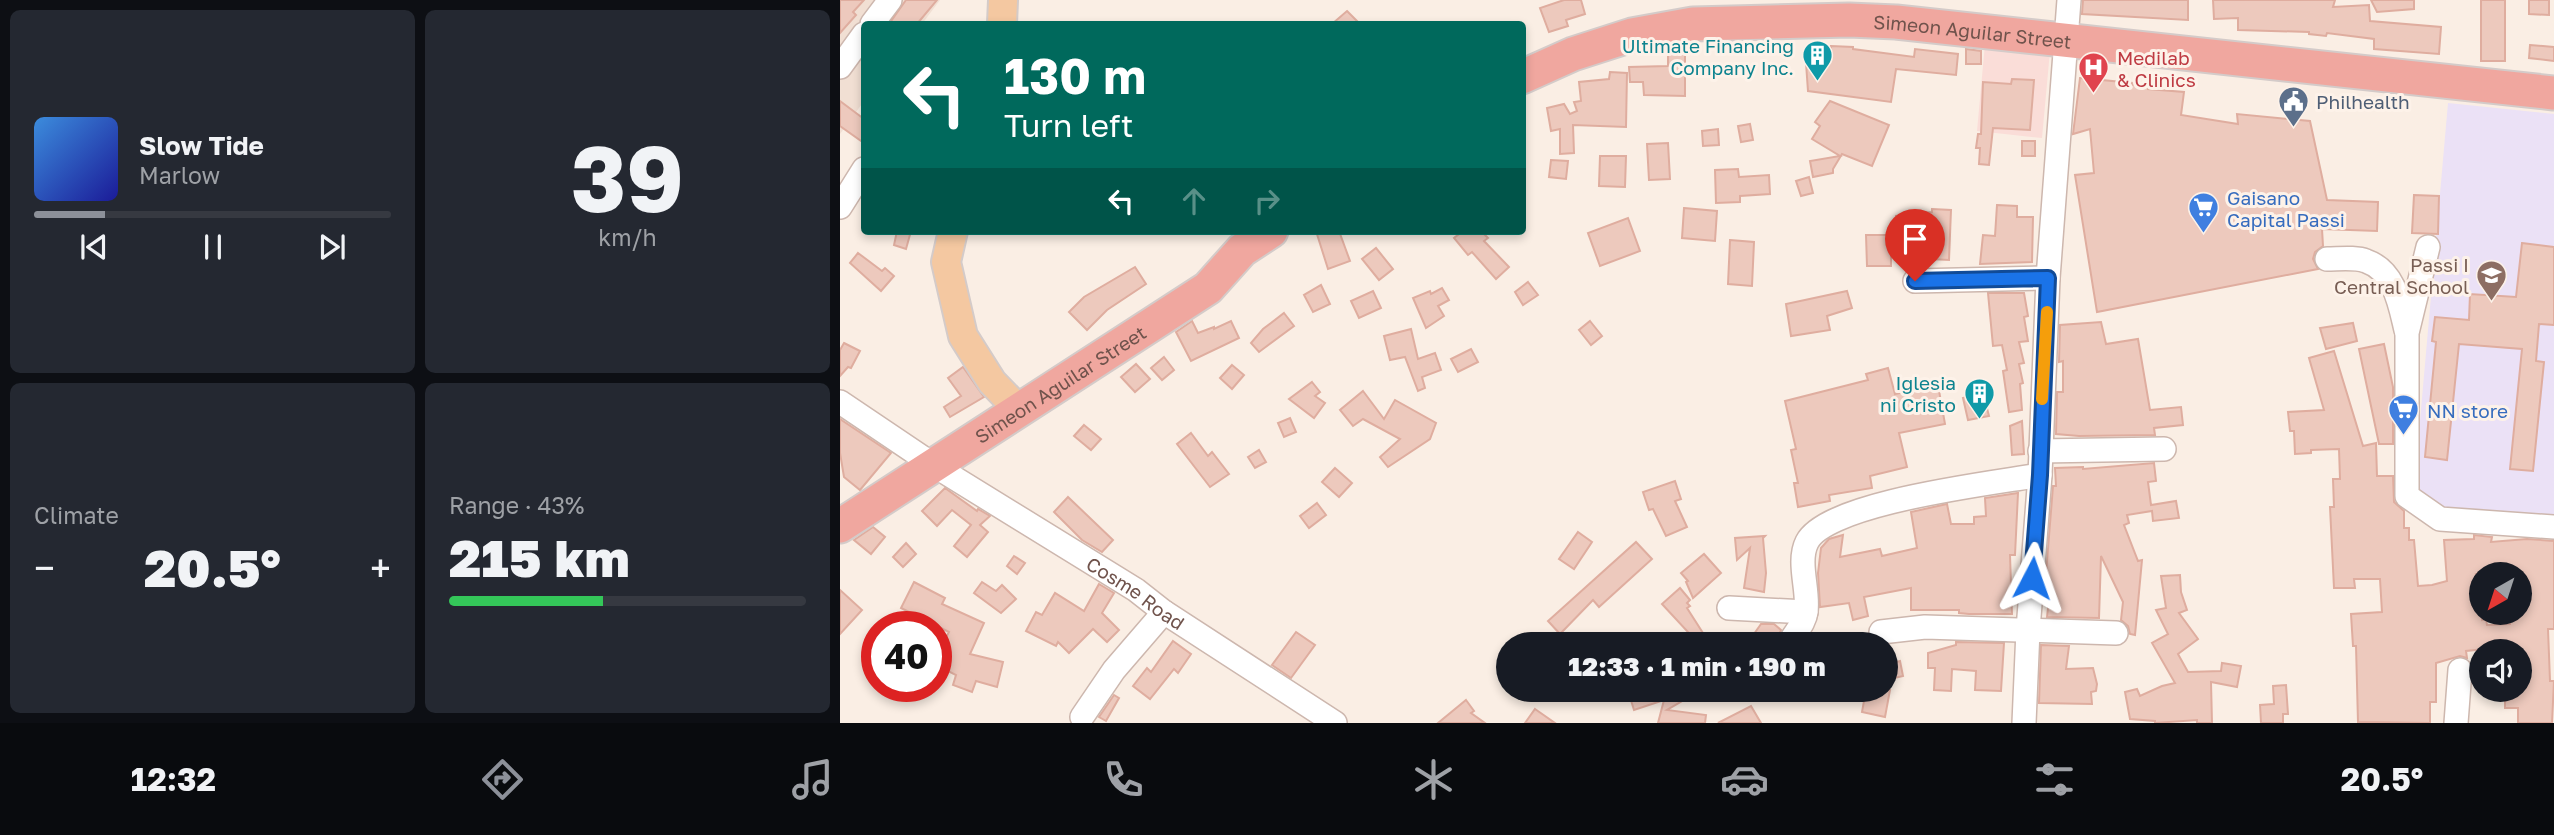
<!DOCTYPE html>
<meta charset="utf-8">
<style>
:root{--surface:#171b24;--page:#242831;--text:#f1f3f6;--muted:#9ea1a6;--line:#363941;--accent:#8c9099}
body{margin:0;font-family:"Golos Text",sans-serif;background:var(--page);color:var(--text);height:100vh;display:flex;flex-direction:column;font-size:26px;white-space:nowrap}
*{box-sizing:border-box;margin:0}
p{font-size:23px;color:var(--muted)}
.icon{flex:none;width:38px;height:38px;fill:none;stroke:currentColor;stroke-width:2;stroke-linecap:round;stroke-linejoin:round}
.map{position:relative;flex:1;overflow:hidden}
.side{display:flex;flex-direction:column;gap:10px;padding:10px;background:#0d0f14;width:840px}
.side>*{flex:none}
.banner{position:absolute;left:21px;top:21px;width:665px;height:214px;border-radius:7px;box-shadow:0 4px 10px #0003;background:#00695c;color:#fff;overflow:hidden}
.needle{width:46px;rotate:219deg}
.buttons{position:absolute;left:1629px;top:562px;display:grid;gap:14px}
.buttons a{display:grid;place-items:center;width:63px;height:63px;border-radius:50%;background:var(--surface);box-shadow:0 4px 10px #0003;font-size:35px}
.speed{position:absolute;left:21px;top:611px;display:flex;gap:14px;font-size:35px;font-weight:700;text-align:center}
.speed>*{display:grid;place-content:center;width:91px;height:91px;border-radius:50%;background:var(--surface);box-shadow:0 4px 10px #0003;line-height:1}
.speed .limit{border:10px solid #d22;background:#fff;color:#111}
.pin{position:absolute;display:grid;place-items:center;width:60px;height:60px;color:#fff;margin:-72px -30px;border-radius:50% 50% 50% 0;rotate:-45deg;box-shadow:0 0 7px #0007}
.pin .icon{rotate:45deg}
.me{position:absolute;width:77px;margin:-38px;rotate:4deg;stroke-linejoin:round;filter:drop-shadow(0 0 5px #0008)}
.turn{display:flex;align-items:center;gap:24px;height:147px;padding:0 28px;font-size:32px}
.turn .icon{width:91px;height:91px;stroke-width:2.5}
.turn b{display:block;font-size:49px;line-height:60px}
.lanes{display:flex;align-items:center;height:66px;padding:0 28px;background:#0003;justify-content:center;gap:35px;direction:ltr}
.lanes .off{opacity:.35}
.big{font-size:52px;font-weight:800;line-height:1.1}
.side .tile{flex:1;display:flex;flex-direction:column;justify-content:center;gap:10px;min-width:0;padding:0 24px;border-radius:10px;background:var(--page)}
.side .dial{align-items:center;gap:0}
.dial b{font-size:91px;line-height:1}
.song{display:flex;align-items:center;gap:21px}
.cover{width:84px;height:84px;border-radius:10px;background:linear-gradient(135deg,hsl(210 70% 55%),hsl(240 70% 35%))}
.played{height:7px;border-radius:4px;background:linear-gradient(90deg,var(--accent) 20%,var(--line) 20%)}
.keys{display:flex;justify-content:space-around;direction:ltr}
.heat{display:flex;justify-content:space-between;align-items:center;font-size:38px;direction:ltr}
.charge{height:10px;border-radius:5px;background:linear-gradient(90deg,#34c759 43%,var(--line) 0)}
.side .tiles{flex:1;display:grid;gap:10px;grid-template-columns:repeat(2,1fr)}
.trip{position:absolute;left:656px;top:632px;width:402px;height:70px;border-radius:35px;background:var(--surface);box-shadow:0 4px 10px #0003;font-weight:800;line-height:70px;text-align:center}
.tab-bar{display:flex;height:112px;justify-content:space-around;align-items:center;background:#090b0e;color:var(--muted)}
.tab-bar .icon{width:49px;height:49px}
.tab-bar .current{color:var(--accent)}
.tab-bar b{font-size:32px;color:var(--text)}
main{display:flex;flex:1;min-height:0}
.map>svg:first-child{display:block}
.residential{fill:#f1dfd3}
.commercial{fill:#faddd8}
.education{fill:#ebe1f6}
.building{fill:#edc9bd;stroke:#dfad9f;stroke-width:2;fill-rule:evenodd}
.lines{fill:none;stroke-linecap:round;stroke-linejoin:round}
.minor-casing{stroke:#cdb7ae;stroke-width:26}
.major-casing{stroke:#d4cbc9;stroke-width:32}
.highway-casing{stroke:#d4cbc9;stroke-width:37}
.minor{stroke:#fff;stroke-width:23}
.major{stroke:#f4c8a1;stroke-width:28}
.highway{stroke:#f0a79f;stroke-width:33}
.route-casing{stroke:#114b97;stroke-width:18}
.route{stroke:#1a73e8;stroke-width:12}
.slow{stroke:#f59e0b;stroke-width:12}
.labels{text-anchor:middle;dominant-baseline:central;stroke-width:6;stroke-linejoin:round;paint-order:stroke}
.street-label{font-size:19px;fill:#70534c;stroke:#fdf2e9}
.culture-label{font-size:19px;fill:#0d838f;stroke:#fdf2e9;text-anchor:end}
.health-label{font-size:19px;fill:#be3a42;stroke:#fdf2e9;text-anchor:start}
.service-label{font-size:19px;fill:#4e5e75;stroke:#fdf2e9;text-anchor:start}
.shop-label{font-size:19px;fill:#366cbe;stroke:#fdf2e9;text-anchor:start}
.education-label{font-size:19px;fill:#785e54;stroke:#fdf2e9;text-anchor:end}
</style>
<main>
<section class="side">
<div class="tiles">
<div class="tile">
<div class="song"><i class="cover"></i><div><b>Slow Tide</b><p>Marlow</p></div></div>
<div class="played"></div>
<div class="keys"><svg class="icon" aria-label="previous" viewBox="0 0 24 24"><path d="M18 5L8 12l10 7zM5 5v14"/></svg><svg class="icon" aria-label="pause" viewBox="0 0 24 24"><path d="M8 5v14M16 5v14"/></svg><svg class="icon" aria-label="next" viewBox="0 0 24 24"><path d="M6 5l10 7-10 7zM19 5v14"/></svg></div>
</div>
<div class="tile dial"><b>39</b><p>km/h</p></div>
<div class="tile"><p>Climate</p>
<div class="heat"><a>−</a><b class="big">20.5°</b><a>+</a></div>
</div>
<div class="tile"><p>Range · 43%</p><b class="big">215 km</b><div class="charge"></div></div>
</div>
</section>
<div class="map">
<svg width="1714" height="723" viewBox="0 0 1714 723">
<rect width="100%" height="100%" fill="#faeee4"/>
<path class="residential" d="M0,0H100L82,24H24V101L0,134Z"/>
<path class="commercial" d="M1145,44L1210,51L1202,138L1137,131Z"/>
<path class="education" d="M1608,103L1714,114V518L1586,506L1574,489Z"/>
<g class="building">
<path d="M0,0H24L13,12L16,15L0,33Z"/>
<path d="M66,0H97L77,24H49Z"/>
<path d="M724,0H741L745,14L726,20L728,26L709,32L700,8Z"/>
<path d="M1243,0H1348V20L1242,14Z"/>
<path d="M1373,0H1495L1493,7L1529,5L1530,21L1601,27L1599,54L1534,49V39L1487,33L1486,36L1469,34V32L1398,30V18L1374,19Z"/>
<path d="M1531,0H1574V9L1537,12Z"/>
<rect x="1641" y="0" width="24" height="61"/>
<path d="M1689,0H1709V15L1689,14Z"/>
<path d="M507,11L520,24H492Z"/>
<path d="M1690,45L1714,47V61L1689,58Z"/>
<path d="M991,46L1013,47V49L1074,57L1075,49L1118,54L1116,75L1056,69L1051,102L968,91L966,63L990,61Z"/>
<path d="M828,48H845V96L804,95L803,82H790L789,67L828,66Z"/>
<path d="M1126,49L1141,51V64H1126Z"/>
<path d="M770,72L787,73L786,127L733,125L734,153L720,154V129L711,131L707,108L724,104L730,114L737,111L734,102L741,101L739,82L769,79Z"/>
<path d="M1240,78L1293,83V85L1308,86V89L1344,92L1341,115L1398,124L1397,114L1470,121L1487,200L1538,202L1537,231L1482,229L1483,246L1475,252L1473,259L1478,269L1257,312L1235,175L1254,173L1250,129L1233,134Z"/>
<path d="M1172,79L1194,80L1190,130L1153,128L1149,165L1139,164L1140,148H1136L1138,134H1141L1143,82L1171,84Z"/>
<path d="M0,101L24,119V143L0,126Z"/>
<path d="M990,101L1049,125L1032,166L1002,154L993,169V173L973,177L970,161L1000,156L972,139L980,126L975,122Z"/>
<path d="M910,124L913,140L901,142L898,126Z"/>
<path d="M878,129L879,145L863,146L862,131Z"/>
<rect x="1182" y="141" width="13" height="15"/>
<path d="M828,143L830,179L809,180L807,144Z"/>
<path d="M760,156H786L785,187L759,186Z"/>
<path d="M711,160L728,161L726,179L709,177Z"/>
<path d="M898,169L899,177L929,175L930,194L900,196V202L876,203L875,170Z"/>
<path d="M969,177L973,193L961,196L956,181Z"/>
<path d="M1574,195L1599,196L1598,234L1572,233Z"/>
<path d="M1157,205L1177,206V217H1193L1192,262L1140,264L1143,235L1155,236Z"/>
<path d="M844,208L877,211L875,241L842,238Z"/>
<path d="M1092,209L1111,210L1109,260L1090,259L1091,243L1051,247V266H1027L1026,235H1058L1056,216L1092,212Z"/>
<path d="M788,218L800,251L760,266L748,233Z"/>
<path d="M57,231H71L66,249L54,245Z"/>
<path d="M476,231H499L510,261L488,269Z"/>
<path d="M623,231H641L648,238L644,241L669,267L656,279L632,252L628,255L614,238Z"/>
<path d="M890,240L914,242L912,286L888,284Z"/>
<path d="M1682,243L1714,247V325L1699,324L1696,361L1704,362L1693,471L1670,469L1682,349L1619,344L1607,460L1585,457L1596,342L1592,341L1595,317L1629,320L1630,294L1676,297Z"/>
<path d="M536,248L553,269L539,280L522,259Z"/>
<path d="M18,253L42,271L45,268L54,276L41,291L10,263Z"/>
<path d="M295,267L306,284L267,310L247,330L229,312L244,297Z"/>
<path d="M688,282L698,295L683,305L675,292Z"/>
<path d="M481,285L490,304L473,312L464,295Z"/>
<path d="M602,288L609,300L598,306L604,316L586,328L573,298L590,291L591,294Z"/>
<path d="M533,291L541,308L519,318L511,301Z"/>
<path d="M1007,291L1012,308L987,316L990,330L951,336L946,304Z"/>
<path d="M1148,293H1184L1188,316L1184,317L1188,341L1179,342L1184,363L1179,364L1183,383L1180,384L1182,410L1169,412L1163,371L1167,370L1162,345L1153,346Z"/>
<path d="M444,313L454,326L419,352L411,343L423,329Z"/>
<path d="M352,321L358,333L374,327V329L391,321L399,338L351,361L336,332Z"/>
<path d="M750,321L762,336L751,345L739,330Z"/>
<path d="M1261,322L1266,344L1298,339L1310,410L1341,407L1343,425L1314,428L1315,435L1239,436L1216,434L1217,392H1223V361L1219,362L1220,325Z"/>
<path d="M1513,323L1517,341L1486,349L1480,328Z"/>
<path d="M571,329L578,359L595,353L601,370L582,377L585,388L578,391L565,357L550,360L544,336Z"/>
<path d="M4,343L20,351L11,368L8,367L0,376V350Z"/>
<path d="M1544,344L1553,387V444H1539L1519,349Z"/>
<path d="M631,349L638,362L618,372L611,359Z"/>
<path d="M1494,351L1523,446L1536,443L1537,476H1553L1554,502L1564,511V528H1569V540H1574L1578,586L1592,585L1607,581L1604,540L1634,539V535L1652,537L1651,542L1687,539L1714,541V629H1708L1710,681H1714L1712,723H1678V708H1665V690H1680V651H1656V648L1626,651L1627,658L1620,656L1596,663V702H1590V723L1518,722L1516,646H1513L1511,614L1542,612L1540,579H1514L1515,588H1494L1490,507H1494L1493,479H1500L1499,449L1471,450V453L1455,454L1454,431H1450L1448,412L1484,410L1469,358ZM1636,574H1680V612H1670V624L1647,625L1646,619L1642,620V593Z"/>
<path d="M324,357L334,370L322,380L311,368Z"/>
<path d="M296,364L310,379L295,392L281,377Z"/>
<path d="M392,365L404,375L392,389L380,378Z"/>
<path d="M123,367L144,397L110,417L104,407L121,396L108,378Z"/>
<path d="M1048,368L1055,394L1098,385L1105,424L1059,433L1067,467L1030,476L1032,488L989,495L990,501L958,507L954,483H958L951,450L956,449L945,401L1028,380L1026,374Z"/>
<path d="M472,382L480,392L475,396L485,403L474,418L449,399Z"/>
<path d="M523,391L544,419L555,400L596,423L590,439L548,467L540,457L560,439L523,419L513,426L500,410Z"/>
<path d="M1143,393L1149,416L1128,420L1123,398Z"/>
<path d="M450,418L456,432L444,437L438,423Z"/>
<path d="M0,419L51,453L20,490L4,477L0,453Z"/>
<path d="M1182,421L1184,454L1172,455L1170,426Z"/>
<path d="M244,425L261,439L251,450L234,436Z"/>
<path d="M351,433L368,456L372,452L389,474L370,487L337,444Z"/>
<path d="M419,450L426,462L415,468L408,457Z"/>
<path d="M1314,463L1316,481L1308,482L1311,505L1336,501L1339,518L1313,521L1312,511L1287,515L1289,523L1284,525L1298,561L1302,560L1295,635L1290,634L1288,626L1281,620L1283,602L1261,556L1259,618L1207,617L1209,599H1204L1213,486H1216L1215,468L1243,467V469Z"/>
<path d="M495,468L512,483L499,497L482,482Z"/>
<path d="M835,481L841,499L835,501L847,527L826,536L813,509L809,510L803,492Z"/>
<path d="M105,488L137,511L138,509L150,516L140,525L148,532L127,557L114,546L131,525L112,510L97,526L82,511Z"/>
<path d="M1178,493L1175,555H1170L1172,614H1129L1119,613V610H1071V588L1024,597L1028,616L1013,620L1009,603L980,607L978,573L981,548L989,539L1003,535L1000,557L1040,549L1042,556L1077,548L1071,512L1107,504L1111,524H1134V517L1146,516L1145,498Z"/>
<path d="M228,497L273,540L262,552L242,540L214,512Z"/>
<path d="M477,503L486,515L469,528L460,516Z"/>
<path d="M33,527L45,537L31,554L14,540Z"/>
<path d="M738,532L752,542L734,569L719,559Z"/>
<path d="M925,536L923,538L926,573L924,592L904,588L910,548L897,560L895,538Z"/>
<path d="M796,542L812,559L759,607L753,600L720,634L708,621Z"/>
<path d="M66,543L76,554L63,567L53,557Z"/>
<path d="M864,554L881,573L853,598L846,582L848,581L841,573Z"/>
<path d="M174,556L185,563L177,574L167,566Z"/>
<path d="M1340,575L1341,592L1347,610L1339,613L1358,639L1338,654L1348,672L1381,671L1382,663L1401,666L1397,687L1371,682L1372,723H1357V720L1315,723V721L1290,719L1285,692L1297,689L1300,696L1322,686L1335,683L1312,643L1328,634L1316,610L1326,608L1321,576Z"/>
<path d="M74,582L105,598L102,604L144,623L130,654L163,662L157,687L136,681L132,692L113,685L116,675L96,665V656L109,632L61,608Z"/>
<path d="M142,582L156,591L162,585L176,599L161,613L134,593Z"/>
<path d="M259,584L274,593L262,613L279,630L267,642L253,629L229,653L218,642L216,646L186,631L196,612L202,615L215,593L244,611Z"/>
<path d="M840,588L850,600L847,603L850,606L847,608L870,644H829L848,632L822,604Z"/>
<path d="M0,590L22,610L0,634Z"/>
<path d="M921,624H934L941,630L935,644H907Z"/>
<path d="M456,632L475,645L451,678L432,665Z"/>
<path d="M333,641L351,654L338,673L334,669L310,699L293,686L307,668L311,672Z"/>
<path d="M1116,642L1164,643L1161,691L1135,690L1136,671L1112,669L1111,691L1094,690L1095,668H1088V653L1116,645Z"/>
<path d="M1201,645L1229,646L1226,669L1253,668L1257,684L1256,691L1251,692L1252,704L1199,703Z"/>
<path d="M1060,661L1063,676L1046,680V665Z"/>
<path d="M1446,685L1448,714H1443V723H1421L1420,705L1434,704L1433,686Z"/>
<path d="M801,690H861L827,710L866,715L865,723H818L824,700L794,710L789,694Z"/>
<path d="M1026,690H1050L1045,717L1022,712Z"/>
<path d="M274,695L279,698L266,721L259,717Z"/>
<path d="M626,700L634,711L631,713L645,723H598Z"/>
<path d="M911,706L921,723H878Z"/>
<path d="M695,709L715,723H685Z"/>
</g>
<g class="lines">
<defs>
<g id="minor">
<path d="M32,24L50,0"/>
<path d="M0,67L24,34"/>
<path d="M0,207L24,169"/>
<path d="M1588,247L1567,333V496L1600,519L1714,527"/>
<path d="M1487,259C1499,259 1516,257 1526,261C1555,271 1560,305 1566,330"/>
<path d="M1075,281L1208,278"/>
<path id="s1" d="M0,402L95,466L296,590L324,612L495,723"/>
<path d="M1200,451L1324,449"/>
<path d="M889,608L966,612"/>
<path d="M1041,632L1085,627L1276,633"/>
<path d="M949,644C954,633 965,624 966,611C969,590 957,562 967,542C987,502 1155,483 1200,475"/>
<path d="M242,717L274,670L324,612"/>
<path d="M1184,723L1188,630L1200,475L1208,278L1229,0"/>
<path d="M1616,723L1620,670"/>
</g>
<g id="major">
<path d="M162,24L163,0"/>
<path d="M113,231L106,262L123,336L152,382L180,411"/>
</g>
<g id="highway">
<path id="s2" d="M682,77L733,54L792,35L853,24L1009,20L1056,22L1714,93"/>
<path id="s3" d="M0,526L368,288L402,250L431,231"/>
</g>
</defs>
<use href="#minor" class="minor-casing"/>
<use href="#major" class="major-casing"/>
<use href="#highway" class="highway-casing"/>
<use href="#minor" class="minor"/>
<use href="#major" class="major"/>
<use href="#highway" class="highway"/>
</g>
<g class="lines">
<defs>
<path id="route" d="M1075,281L1208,278L1200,475L1192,578"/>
</defs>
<use href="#route" class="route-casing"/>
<use href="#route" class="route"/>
<path class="slow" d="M1202,399L1207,312"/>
</g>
<defs>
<symbol id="building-pin" viewBox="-11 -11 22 30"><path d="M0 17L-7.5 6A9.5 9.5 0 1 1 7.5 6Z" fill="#0f9aa8" stroke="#fdf2e9"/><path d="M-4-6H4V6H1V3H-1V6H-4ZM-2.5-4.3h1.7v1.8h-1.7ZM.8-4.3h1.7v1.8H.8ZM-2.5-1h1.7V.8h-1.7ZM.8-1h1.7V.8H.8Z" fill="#fff"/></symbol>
<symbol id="hospital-pin" viewBox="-11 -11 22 30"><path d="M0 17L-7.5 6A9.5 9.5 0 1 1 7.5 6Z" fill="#e0444e" stroke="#fdf2e9"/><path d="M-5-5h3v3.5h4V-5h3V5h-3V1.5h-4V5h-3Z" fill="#fff"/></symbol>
<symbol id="civic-pin" viewBox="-11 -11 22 30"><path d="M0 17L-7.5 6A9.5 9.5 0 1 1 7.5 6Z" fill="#5c6f8a" stroke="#fdf2e9"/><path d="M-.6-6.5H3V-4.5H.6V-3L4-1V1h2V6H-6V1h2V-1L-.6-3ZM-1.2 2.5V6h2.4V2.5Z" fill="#fff"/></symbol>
<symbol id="supermarket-pin" viewBox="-11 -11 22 30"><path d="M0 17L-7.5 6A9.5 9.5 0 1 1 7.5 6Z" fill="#3f7fe0" stroke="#fdf2e9"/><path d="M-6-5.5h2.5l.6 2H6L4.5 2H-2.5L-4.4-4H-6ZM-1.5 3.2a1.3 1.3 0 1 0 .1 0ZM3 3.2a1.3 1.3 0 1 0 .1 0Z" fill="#fff"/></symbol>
<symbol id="school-pin" viewBox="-11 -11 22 30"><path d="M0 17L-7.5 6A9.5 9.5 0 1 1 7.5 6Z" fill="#8d6e63" stroke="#fdf2e9"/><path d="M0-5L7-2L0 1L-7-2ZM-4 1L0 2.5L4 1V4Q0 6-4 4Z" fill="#fff"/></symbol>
</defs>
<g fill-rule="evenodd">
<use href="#building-pin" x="960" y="38" width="35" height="47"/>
<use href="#hospital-pin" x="1236" y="50" width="35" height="47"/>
<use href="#civic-pin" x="1436" y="84" width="35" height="47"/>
<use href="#supermarket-pin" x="1346" y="190" width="35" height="47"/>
<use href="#school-pin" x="1634" y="258" width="35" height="47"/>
<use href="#building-pin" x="1122" y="376" width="35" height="47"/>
<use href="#supermarket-pin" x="1546" y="392" width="35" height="47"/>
</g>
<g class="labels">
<g class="street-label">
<text stroke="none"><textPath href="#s2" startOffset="460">Simeon Aguilar Street</textPath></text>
<text stroke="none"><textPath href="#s3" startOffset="262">Simeon Aguilar Street</textPath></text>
<text stroke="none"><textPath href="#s1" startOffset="352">Cosme Road</textPath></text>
</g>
<g class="culture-label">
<text x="954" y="45">Ultimate Financing<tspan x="954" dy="22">Company Inc.</tspan></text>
<text x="1116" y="382">Iglesia<tspan x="1116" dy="22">ni Cristo</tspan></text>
</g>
<g class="health-label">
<text x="1277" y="57">Medilab<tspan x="1277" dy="22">&amp; Clinics</tspan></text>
</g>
<g class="service-label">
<text x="1476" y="101">Philhealth</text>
</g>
<g class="shop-label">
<text x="1387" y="197">Gaisano<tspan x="1387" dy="22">Capital Passi</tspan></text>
<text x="1587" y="410">NN store</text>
</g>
<g class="education-label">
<text x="1629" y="264">Passi I<tspan x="1629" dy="22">Central School</tspan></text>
</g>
</g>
</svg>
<div class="buttons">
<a><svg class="needle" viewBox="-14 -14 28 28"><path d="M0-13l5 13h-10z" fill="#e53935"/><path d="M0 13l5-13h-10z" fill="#9ea1a6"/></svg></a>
<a><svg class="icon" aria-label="sound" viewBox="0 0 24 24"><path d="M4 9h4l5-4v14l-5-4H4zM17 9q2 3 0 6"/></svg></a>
</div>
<div class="speed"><div class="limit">40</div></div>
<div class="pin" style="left:1075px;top:281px;background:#d93025"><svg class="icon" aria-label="arrive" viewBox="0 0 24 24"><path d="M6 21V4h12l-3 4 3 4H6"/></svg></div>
<svg class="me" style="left:1192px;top:578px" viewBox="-20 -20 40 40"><path d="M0-17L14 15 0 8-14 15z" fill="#1a73e8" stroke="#fff" stroke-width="4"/></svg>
<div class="trip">12:33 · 1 min · 190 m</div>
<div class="banner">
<div class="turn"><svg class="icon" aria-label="left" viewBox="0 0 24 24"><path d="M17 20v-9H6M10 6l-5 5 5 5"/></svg><div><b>130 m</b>Turn left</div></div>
<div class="lanes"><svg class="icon" aria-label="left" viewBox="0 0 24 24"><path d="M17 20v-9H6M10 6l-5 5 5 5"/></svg><svg class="icon off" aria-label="ahead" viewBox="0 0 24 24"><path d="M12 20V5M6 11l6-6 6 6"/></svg><svg class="icon off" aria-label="right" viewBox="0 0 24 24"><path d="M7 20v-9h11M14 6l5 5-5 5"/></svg></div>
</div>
</div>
</main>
<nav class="tab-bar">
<b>12:32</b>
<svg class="icon current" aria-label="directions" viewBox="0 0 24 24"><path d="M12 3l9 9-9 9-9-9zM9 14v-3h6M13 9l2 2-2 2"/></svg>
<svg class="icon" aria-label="music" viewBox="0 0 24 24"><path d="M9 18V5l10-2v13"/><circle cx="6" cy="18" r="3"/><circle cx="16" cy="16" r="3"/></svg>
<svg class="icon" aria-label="phone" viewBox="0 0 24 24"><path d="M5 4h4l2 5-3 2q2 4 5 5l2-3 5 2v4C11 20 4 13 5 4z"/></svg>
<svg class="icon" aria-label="climate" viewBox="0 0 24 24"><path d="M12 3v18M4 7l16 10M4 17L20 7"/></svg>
<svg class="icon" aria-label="car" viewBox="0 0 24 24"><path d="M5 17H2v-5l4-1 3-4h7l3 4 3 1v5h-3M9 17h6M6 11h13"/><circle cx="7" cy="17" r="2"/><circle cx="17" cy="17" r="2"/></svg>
<svg class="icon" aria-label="filters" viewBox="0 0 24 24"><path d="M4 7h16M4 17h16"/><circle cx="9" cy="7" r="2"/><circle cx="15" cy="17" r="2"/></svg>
<b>20.5°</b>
</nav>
